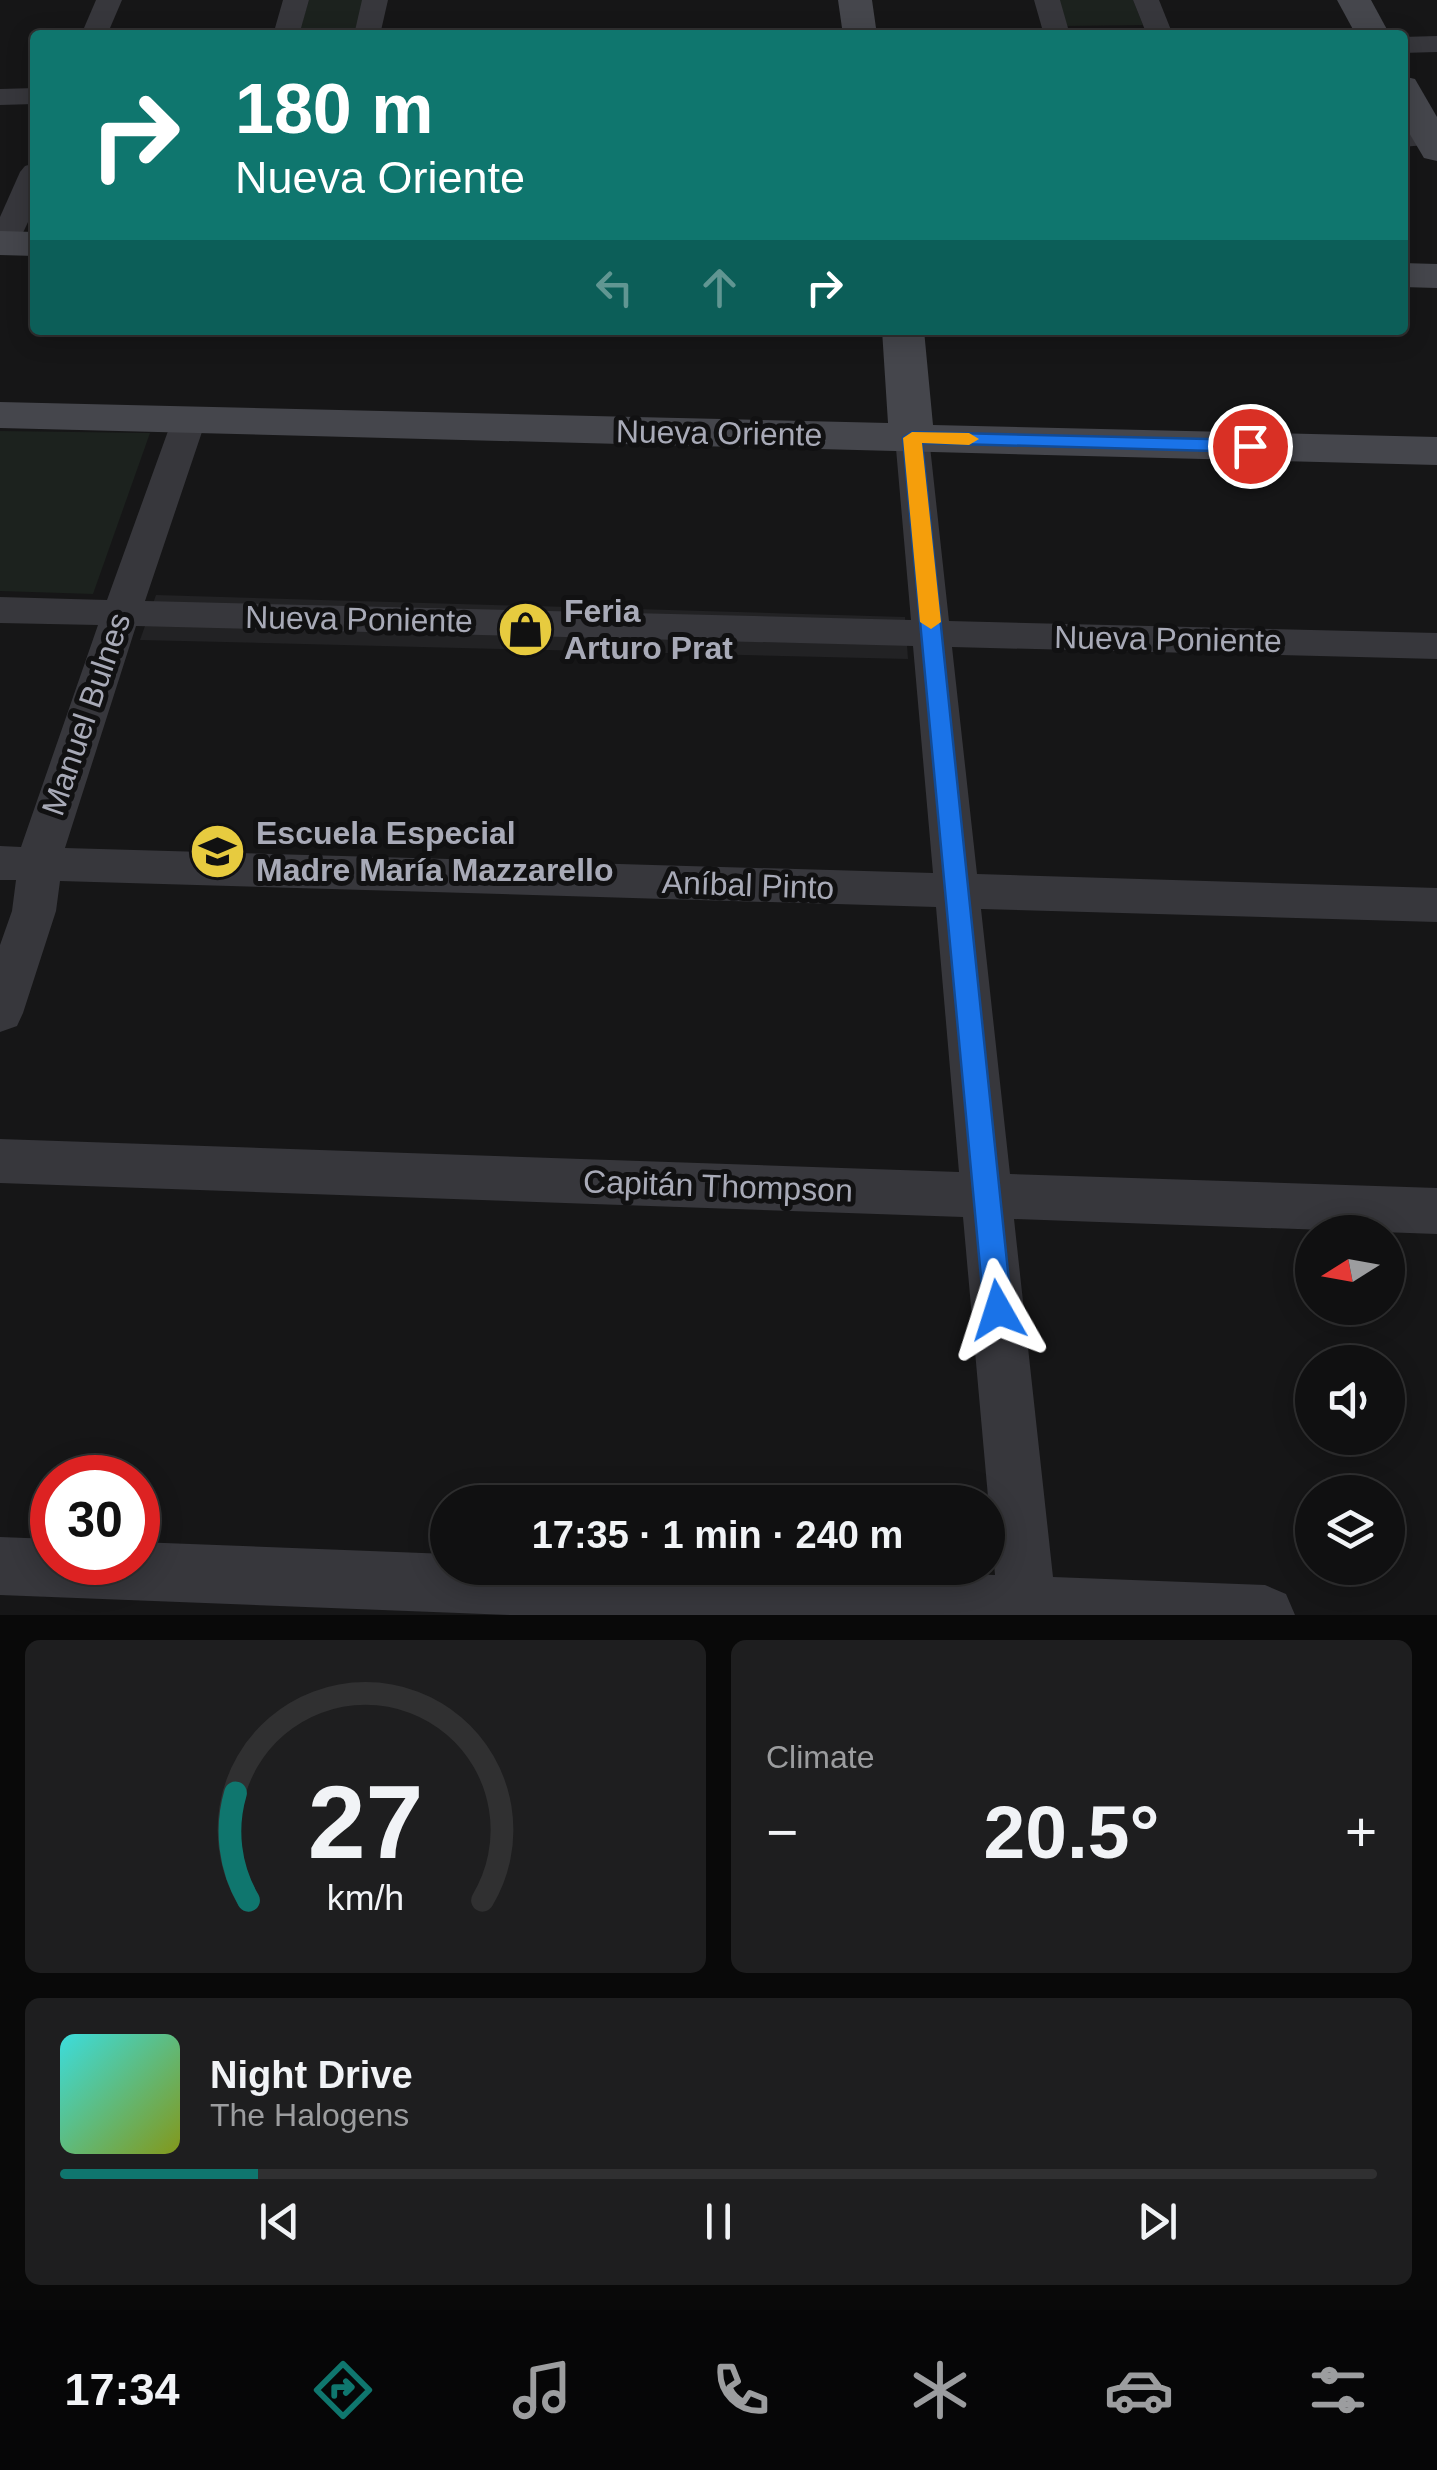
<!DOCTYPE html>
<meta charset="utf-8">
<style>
:root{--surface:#101011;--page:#1e1e1f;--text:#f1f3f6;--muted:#9c9d9f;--line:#303031;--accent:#0f766e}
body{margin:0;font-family:Helvetica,sans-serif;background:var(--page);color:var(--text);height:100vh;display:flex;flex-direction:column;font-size:38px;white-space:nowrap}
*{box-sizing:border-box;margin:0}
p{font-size:32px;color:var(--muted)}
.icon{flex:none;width:55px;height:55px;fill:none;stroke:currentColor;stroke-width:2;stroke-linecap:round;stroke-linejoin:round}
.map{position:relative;height:1615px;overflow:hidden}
.panel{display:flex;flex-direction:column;gap:25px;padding:25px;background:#090909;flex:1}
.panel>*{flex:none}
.hud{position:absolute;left:30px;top:30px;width:1378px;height:305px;border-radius:10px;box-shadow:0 5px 25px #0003,0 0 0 2px var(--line);background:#0f766e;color:#fff;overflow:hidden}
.needle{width:65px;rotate:259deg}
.controls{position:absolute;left:1295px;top:1215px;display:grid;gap:20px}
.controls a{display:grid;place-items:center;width:110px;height:110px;border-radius:50%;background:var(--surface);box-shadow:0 5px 25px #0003,0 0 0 2px var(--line);font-size:50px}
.speed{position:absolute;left:30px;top:1455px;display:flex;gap:20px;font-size:50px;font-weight:700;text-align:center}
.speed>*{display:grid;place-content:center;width:130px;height:130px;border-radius:50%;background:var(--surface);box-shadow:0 5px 25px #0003,0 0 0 2px var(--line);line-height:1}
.speed .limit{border:15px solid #d22;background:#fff;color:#111}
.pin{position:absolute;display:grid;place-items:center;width:85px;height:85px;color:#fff;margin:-42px;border:5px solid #fff;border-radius:50%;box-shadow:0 2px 10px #0007}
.me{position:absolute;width:110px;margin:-55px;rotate:354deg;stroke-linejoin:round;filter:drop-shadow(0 0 8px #0008)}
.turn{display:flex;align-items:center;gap:35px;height:210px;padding:0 40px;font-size:45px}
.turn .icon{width:130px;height:130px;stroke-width:2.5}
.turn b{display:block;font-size:70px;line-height:85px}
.lanes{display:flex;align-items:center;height:95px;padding:0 40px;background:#0003;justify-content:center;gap:50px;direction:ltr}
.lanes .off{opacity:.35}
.big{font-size:75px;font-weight:700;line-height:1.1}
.panel .widget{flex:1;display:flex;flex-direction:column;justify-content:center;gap:15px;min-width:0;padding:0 35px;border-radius:15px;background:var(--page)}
.panel .dial{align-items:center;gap:0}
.dial svg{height:260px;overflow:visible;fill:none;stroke:var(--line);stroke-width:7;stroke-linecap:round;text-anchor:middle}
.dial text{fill:var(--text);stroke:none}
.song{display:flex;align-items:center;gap:30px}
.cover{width:120px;height:120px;border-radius:15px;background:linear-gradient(135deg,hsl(180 70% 55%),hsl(70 70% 35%))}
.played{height:10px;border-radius:5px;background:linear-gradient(90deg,var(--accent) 15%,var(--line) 15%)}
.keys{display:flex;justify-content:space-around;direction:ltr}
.heat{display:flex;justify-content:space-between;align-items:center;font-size:55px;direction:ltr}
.panel .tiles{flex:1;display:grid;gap:25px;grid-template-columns:1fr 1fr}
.widget:last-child{grid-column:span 2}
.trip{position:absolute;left:430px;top:1485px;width:575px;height:100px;border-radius:50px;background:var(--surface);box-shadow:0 5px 25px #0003,0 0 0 2px var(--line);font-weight:700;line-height:100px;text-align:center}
.dock{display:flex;height:160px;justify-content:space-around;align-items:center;background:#060607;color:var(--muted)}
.dock .icon{width:70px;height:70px}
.dock .selected{color:var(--accent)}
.dock b{font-size:45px;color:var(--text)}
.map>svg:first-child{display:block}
.built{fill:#222224}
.green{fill:#1c221e}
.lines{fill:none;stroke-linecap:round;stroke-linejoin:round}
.street{fill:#37373c;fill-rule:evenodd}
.secondary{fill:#45464c;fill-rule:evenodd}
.route{fill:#1a73e8;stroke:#114b97;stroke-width:2.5}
.slow{fill:#f59e0b}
.labels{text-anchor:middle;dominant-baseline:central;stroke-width:10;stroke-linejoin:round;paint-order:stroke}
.street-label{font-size:32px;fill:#a8aab7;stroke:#111112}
.poi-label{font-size:32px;font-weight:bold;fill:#a8aab7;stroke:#111112;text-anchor:start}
</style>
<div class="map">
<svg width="1437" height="1615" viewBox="0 0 1437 1615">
<rect width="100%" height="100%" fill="#161617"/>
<path class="built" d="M156,595L905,617L908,659L140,640Z"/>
<g class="green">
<path d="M309,0H371L363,35H298Z"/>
<path d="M1056,0H1133L1143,25L1064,26Z"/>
<path d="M0,431L150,433L93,594L0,591Z"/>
</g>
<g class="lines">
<g class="street">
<path d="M96,0H122L107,35H81Z"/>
<path d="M283,0H309L299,35H273Z"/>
<path d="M362,0H388L380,35H354Z"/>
<path d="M1034,0H1060L1070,35H1044Z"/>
<path d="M1133,0H1159L1173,35H1147Z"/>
<path d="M1437,36V52L1402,53V37Z"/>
<path d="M35,88V104L0,105V89Z"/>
<path d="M1430,128L1437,130V144L1402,147V129Z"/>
<path d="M35,163V207L15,250L0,251V217L20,172L25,166Z"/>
<path d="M189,410L201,413L206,420L145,601L911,620L895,437L900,429L912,426L924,429L929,437L949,621L1437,633V659L952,647L977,874L1437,888V922L981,909L1010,1174L1437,1188V1234L1014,1219L1053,1577L1265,1585L1286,1594L1295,1615H510L0,1595V1537L52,1539V1562H138V1542L448,1554V1568H796L995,1575L963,1217L0,1183V1139L959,1172L936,907L60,881L56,911L23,1013L17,1026L0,1032V945L12,911L16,880H0V846L21,847L98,625L0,623V597L107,600L172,420L177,413ZM136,626L913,646L933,873L65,848Z"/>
</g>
<g class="secondary">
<path d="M838,0H872L877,35H843Z"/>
<path d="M1337,0H1371L1390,35H1356Z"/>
<path d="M1402,76L1415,79L1437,117V161L1424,158L1402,121Z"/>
<path d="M0,231L35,232V256L0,255Z"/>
<path d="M1402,263L1437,264V288L1402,287Z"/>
<path d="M882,330H924L933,425L1437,437V465L0,428V402L888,423Z"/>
</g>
</g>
<path class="route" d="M912,432L1250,440L1259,446L1250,452L922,443L1012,1310L1008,1319L998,1323L988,1319L984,1310L903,438Z"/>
<path class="slow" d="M912,432L969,433L979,439L969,445L922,443L941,622L931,629L920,622L903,438Z"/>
<defs>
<symbol id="shop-disc" viewBox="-11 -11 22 22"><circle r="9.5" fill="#e7cb3f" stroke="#111112"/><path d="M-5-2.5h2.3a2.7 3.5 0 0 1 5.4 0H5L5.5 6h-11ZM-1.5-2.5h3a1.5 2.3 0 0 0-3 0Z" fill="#111"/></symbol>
<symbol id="school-disc" viewBox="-11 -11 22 22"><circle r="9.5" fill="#e7cb3f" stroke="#111112"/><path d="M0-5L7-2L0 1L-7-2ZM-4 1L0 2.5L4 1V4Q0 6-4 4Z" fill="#111"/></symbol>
</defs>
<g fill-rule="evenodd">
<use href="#shop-disc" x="494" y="598" width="63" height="63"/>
<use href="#school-disc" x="186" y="820" width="63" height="63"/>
</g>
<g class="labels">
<g class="street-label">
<text transform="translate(719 433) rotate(1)">Nueva Oriente</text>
<text transform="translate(359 619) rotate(1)">Nueva Poniente</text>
<text transform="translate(1168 639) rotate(1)">Nueva Poniente</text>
<text transform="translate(86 714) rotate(-71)">Manuel Bulnes</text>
<text transform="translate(748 885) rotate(2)">Aníbal Pinto</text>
<text transform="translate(718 1186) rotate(2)">Capitán Thompson</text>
</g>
<g class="poi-label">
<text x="564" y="611">Feria<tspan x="564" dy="37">Arturo Prat</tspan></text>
<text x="256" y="833">Escuela Especial<tspan x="256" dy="37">Madre María Mazzarello</tspan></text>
</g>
</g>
</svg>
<div class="controls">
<a><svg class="needle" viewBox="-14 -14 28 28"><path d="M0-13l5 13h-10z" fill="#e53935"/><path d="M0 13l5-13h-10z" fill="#9c9d9f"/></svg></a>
<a><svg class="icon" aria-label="sound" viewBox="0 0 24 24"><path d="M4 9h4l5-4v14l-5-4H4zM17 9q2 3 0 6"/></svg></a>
<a><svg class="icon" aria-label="layers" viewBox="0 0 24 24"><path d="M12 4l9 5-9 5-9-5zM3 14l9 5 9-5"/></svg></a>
</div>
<div class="speed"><div class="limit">30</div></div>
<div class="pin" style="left:1250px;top:446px;background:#d93025"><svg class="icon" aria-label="arrive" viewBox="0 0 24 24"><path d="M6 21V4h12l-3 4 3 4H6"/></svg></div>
<svg class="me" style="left:998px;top:1310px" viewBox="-20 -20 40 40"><path d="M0-17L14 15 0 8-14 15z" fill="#1a73e8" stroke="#fff" stroke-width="4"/></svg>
<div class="trip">17:35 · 1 min · 240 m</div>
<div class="hud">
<div class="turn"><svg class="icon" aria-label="right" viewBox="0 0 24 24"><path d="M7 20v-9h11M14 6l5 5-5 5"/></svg><div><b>180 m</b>Nueva Oriente</div></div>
<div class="lanes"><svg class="icon off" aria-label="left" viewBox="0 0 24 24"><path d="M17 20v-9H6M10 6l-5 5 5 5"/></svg><svg class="icon off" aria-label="ahead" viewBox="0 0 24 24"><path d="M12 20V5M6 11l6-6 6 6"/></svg><svg class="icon" aria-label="right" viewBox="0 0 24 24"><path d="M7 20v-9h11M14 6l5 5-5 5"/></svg></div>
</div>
</div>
<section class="panel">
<div class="tiles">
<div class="widget dial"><svg viewBox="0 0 100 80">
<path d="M14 69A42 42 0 1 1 86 69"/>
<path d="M14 69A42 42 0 0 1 10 36" stroke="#0f766e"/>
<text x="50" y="56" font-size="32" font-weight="700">27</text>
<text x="50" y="72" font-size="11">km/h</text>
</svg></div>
<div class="widget"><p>Climate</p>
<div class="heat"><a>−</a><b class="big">20.5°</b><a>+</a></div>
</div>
<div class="widget">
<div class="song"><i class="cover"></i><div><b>Night Drive</b><p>The Halogens</p></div></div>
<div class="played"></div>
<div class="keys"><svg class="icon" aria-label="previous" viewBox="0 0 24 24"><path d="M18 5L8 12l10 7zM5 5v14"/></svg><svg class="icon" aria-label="pause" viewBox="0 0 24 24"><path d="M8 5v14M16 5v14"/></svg><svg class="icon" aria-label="next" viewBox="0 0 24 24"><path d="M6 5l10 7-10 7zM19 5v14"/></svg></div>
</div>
</div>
</section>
<nav class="dock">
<b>17:34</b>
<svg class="icon selected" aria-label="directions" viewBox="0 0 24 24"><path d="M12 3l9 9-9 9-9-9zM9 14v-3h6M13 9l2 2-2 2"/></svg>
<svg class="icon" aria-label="music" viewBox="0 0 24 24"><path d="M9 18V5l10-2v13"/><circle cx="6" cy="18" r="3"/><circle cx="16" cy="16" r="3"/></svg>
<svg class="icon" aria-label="phone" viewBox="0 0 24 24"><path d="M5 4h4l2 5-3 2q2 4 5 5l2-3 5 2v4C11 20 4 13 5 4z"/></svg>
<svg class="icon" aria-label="climate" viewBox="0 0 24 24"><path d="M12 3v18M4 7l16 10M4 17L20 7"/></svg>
<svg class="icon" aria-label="car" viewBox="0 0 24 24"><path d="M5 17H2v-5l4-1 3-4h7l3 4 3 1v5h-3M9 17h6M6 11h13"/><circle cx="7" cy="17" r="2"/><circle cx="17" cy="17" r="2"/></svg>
<svg class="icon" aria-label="filters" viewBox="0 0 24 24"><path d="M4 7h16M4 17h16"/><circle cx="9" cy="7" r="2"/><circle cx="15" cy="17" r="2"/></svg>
</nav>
